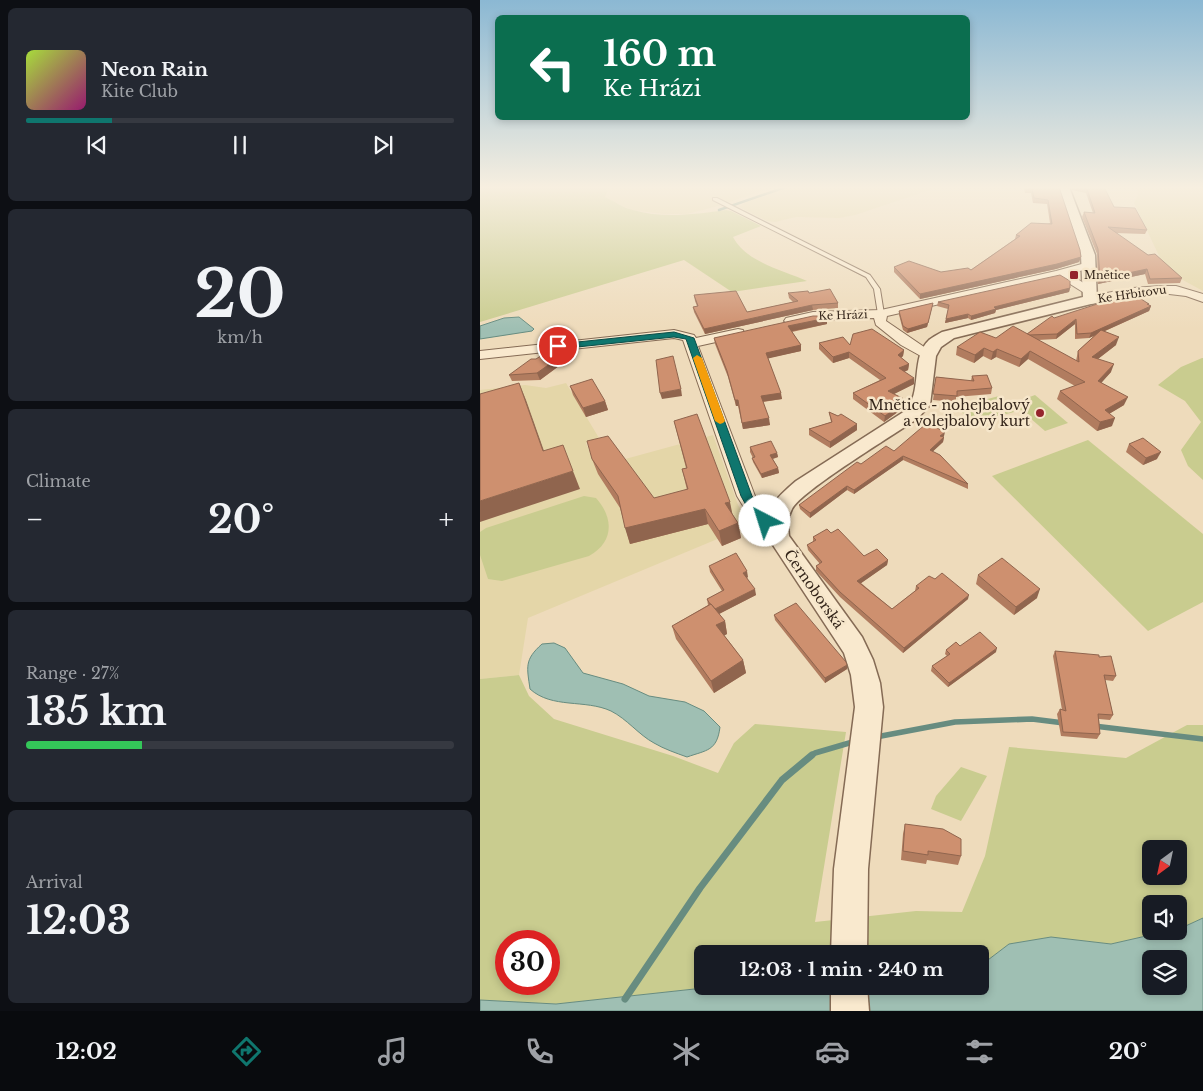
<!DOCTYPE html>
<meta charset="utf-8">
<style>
:root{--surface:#171b24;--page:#242831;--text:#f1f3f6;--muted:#9ea1a6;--line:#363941;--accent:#0f766e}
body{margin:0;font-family:"Libre Baskerville",serif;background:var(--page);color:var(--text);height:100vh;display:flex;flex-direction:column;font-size:19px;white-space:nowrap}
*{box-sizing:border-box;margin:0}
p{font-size:16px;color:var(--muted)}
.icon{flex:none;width:28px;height:28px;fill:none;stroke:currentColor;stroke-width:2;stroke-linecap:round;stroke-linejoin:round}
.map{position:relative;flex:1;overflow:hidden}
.sheet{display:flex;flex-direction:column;gap:8px;padding:8px;background:#0d0f14;width:480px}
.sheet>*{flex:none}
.hud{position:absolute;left:15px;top:15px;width:475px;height:105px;border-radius:8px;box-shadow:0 2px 8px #0003;background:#0b6e4f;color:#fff;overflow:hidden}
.needle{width:32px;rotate:213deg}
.controls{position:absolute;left:662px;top:840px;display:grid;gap:10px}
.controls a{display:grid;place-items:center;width:45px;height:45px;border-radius:8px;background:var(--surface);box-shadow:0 2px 8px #0003;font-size:25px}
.speed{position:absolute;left:15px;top:930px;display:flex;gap:10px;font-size:25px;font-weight:700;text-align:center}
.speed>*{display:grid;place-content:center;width:65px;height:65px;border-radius:50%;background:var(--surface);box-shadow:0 2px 8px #0003;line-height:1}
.speed .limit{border:8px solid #d22;background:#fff;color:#111}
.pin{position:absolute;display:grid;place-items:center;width:42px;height:42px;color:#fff;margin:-21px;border:2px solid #fff;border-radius:50%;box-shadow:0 1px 5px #0007}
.me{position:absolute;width:55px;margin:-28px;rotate:320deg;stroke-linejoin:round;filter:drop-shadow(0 0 4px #0008)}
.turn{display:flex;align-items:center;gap:18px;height:105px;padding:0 25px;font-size:22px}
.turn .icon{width:65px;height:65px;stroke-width:2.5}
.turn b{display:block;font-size:35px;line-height:42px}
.big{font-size:38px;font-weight:700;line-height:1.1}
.sheet .widget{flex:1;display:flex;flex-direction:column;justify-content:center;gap:8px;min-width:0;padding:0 18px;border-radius:8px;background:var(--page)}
.sheet .dial{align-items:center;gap:0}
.dial b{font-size:65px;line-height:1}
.song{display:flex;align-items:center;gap:15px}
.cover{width:60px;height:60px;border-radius:8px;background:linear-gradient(135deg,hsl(80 70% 55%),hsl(320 70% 35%))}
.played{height:5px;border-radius:2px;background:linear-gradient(90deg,var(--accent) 20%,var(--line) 20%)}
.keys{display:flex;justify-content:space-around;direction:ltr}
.heat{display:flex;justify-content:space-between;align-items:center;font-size:28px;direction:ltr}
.charge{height:8px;border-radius:4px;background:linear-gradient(90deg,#34c759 27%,var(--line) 0)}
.trip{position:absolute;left:214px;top:945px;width:295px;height:50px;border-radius:8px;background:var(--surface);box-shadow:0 2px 8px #0003;font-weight:700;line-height:50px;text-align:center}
.tab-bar{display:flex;height:80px;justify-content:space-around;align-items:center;background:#090b0e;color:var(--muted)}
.tab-bar .icon{width:35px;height:35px}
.tab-bar .active{color:var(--accent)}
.tab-bar b{font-size:22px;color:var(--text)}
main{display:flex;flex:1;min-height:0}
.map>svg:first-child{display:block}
.farmland{fill:#e4d6a8}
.green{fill:#c9cc8f;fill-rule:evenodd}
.water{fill:#9fbfb3;stroke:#678c80;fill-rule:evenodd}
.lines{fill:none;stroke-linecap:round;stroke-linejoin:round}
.stream-far2{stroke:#678c80;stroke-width:2.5}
.stream-far1{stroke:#678c80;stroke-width:5.5}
.stream{stroke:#678c80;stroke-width:7}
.service-casing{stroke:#856b55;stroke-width:2}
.minor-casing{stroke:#856b55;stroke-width:2}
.tertiary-casing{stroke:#856b55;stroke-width:3}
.service{fill:#f9e9ce;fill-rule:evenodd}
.minor{fill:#f9e9ce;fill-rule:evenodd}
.tertiary{fill:#f9e9ce;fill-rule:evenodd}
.wall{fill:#b17c5f;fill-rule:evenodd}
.shaded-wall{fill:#90654e}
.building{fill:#ce906f;stroke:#90654e}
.route{fill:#0f766e;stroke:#0a4d48}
.slow{fill:#f59e0b}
.poi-dot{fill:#95242c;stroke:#f6e6ca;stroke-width:2}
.labels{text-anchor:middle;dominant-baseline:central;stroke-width:5;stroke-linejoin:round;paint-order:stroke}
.far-poi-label{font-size:11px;fill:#34251a;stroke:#f6e6ca;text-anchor:start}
.far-street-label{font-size:11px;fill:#34251a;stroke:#f6e6ca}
.poi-label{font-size:14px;fill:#34251a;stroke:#f6e6ca;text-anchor:end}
.street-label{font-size:14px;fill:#34251a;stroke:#f6e6ca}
</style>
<main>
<section class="sheet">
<div class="widget">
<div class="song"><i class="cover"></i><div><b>Neon Rain</b><p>Kite Club</p></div></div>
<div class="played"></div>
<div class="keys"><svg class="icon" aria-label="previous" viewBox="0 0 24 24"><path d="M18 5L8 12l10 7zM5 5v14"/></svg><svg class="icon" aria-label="pause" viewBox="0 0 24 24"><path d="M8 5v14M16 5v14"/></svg><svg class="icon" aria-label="next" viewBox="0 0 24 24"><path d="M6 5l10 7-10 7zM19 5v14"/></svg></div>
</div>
<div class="widget dial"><b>20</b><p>km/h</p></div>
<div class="widget"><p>Climate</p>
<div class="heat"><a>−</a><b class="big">20°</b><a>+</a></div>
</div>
<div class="widget"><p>Range · 27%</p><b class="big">135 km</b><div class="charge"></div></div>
<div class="widget"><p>Arrival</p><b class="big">12:03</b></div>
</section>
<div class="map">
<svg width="723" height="1011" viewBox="0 0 723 1011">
<rect width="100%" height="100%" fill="#eedbbb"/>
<g class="farmland">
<path d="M129,187H293L238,206L207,214H184L151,210L124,197Z"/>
<path d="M309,187H459L375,215L359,218L316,217L295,222L287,221L259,207L266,202Z"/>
<path d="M662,187H723V291L692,274L681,260L654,203L658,195L657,188Z"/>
<path d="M86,383L119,438L106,443L116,467L233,435L258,505L271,525L48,618L39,675L0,679V390L45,385L66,388Z"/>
</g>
<g class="green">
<path d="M0,187H129L125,197C134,201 143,208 153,210C183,219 216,214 246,210L251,211L281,226L253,237C266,262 302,270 327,281L252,292L204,260L0,322Z"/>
<path d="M722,358H723V480L708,466L701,450L721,422L705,401L678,385L701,367Z"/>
<path d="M555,395L588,423L565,431L533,403Z"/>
<path d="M519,396L534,412L492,423L477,407Z"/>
<path d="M608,440L723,534V602L668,631L512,476Z"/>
<path d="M104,496L116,498C134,518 134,542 109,556L22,581L8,579L0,555V532L6,528Z"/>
<path d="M39,675L49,696L74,719L193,756L238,773L254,743L275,724L366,732L335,922L436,911L482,912L505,856L529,747L646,758L707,725H723V918L699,929V904H671V931H688L631,944L571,937L529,944L500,966V954H222V986H242L76,1004L0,1000V679ZM671,849H699V876H671ZM26,941H69V984H26Z"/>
<path d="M481,767L507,776L481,821L451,809L456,796Z"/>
</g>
<g class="water">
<path d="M39,317L54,329L52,331L0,339V326L24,318Z"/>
<path d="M74,643L85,648L103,673L143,684L169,696L205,702L224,711L240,727C237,751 227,750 207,757C196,753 184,749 174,743C159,735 147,719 131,711C105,699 72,709 50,689C47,667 44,660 62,644Z"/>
<path d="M723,918V1011H0V1000L76,1004L242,986H500V966L529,944L571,937L631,944L688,931H699V929ZM671,959H699V986H671Z"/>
</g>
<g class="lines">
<path class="stream-far2" d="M239,210L306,187"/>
<g class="stream-far1">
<path d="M614,726L723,739"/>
<path d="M396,737L475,722L552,719L584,723"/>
<path d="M331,756L335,753L376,741"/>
</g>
<path class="stream" d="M145,999L220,888L302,780L332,755"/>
<defs>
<path id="service" d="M233,198H237L390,275L400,289L404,314L401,316L398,314L394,289L386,277L233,200Z"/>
<g id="minor">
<path d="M609,262L613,263L615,265L613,267L590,274L614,290L616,292L614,294H606L579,277L407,316L406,321L453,353L455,356L453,359L448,360L421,345L396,325L394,318L333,320L310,325L304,321L306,318L333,312L401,310L576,271Z"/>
<path d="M681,286H696L723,294V302L706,296L681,293L610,304L604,300L606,297L653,288Z"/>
<path d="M258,329L263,330L264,333L263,336L218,346L275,496L288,513L303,518L306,523L303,528C281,534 267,513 257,496L203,340L194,338L0,359V351L194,330L214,335L216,338Z"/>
</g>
<g id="tertiary">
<path d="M579,187H589L615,255L617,300L615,303L474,338L461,347L456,356L450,405L437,419C415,434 321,491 312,509C307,518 308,527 309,536L382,637L393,660L400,683L403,707L388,869L387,954H351L354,869L375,707L371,675L364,653L287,536C285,508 296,498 316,481L425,411C443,393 430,357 449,340C453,337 458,334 462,332L603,297L601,255Z"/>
<path d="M351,986H387L389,1011H351Z"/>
</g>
</defs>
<use href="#service" class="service-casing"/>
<use href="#minor" class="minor-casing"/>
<use href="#tertiary" class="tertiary-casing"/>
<use href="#service" class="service"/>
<use href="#minor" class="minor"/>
<use href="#tertiary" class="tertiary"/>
</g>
<g class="wall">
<path d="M544,187H579L601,257L599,262L576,269L440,299L414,272V267L461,272L491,270L535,239L536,235L570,223L567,204L553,203L551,193H545Z"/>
<path d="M590,187H628V188H624L634,207L667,230L665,234L635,233L702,278L700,283L668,284L665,274L618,284L617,254L602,217L604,212L613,213L606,193L592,190Z"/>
<path d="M590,288L589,292L516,310L515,313L491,320L488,318L465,323L468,309L457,306L458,302Z"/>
<path d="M308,293H329L358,303V308L333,310L225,334L214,312L213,307L217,306L215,301L214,295L267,312L313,302L309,298Z"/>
<path d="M453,303L447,327L427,333L423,330L419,315V311Z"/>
<path d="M669,305L671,306L669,311L625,331L636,345L618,359L631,372L621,382L644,405L629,414L632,426L617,431L577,399L580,391L595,386L548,359L539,367L516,357L511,360L503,356L494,363L476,355L477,347L547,334L574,318ZM595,324V339L609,338L614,336L598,351L596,361L558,340L576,339Z"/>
<path d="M347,318V324L312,332L321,345V351L288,358L302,399L283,402L290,425L263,429L258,406H256L248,377L235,344L234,338Z"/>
<path d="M339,343L370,345L424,350L423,356L421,358L429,364L428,370L424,372L434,384L414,394L426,400V406L404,422L373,399V393L400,380L369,358L353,363L339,349Z"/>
<path d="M88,351L91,357L60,380L32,381L29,375L56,359Z"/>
<path d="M492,376L512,388L511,394L476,397V402L453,400L456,377L491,381Z"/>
<path d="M90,386L125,401L128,410L106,417L93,395Z"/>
<path d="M349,412L377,424V430L350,448L329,435V429L351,422Z"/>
<path d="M194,421L258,523L261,538L242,546L228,524L150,544L140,508L118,474L112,459L174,498L207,490L202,469L206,468Z"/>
<path d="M464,436L463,437H464L463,442L452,452L488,484V489L423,460L374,494L367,490L330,518L320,509L319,505L381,464L414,451Z"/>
<path d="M649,444L677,459L663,465L646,452Z"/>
<path d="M270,447L297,453L298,457L293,459L298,468L299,473L282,478L273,462L272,458H273L270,452Z"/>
<path d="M351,533L384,556L408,560L407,565L381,583L412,609L435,591L436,586L488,599L423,653L360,597L336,571V566L340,564L328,550L327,545L333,542V537Z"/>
<path d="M229,566L268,577L267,578L276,595L239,614L245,621L247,634L244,635L263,660L266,673L234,693L196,639L192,626L228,605L227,599L242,591L230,572Z"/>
<path d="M498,575L557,598L534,615L496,584Z"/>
<path d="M294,615L367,669L345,683L295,620Z"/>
<path d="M480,646L516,652L468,687L451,671L452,666L467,656L465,654L466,650Z"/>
<path d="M575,651L619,657L636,676L633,681L625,680L633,715L630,720L619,719L620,734L617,739L581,736L577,714L580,709L582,710L573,656Z"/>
<path d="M425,824L481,856L478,865L447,860L446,864L421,860L423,834Z"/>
</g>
<g class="shaded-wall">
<path d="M601,257L599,262L576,269L440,299V294Z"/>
<path d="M667,269L665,274L618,284L620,279Z"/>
<path d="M590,288L589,292L516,310L515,313L491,320V316L514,307Z"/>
<path d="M453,303L447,327L427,333L428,329Z"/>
<path d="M667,304H669L668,308L671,306L669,311L609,338L611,333Z"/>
<path d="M332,305L333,310L225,334L224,329Z"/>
<path d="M488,314V318L465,323L466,319Z"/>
<path d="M347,318V324L308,332V326Z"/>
<path d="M596,319L595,324L576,339L577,334Z"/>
<path d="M639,337L636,345L610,365L612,357Z"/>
<path d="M321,345V351L286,359V353Z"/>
<path d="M504,348L503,356L494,363L495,355Z"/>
<path d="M517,349L516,357L511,360L513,352Z"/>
<path d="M424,350L423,356L417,361L418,355Z"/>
<path d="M88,351L91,357L60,380L57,373Z"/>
<path d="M550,351L548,359L539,367L541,359Z"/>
<path d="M369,352V358L353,363V357Z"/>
<path d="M429,364L428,370L419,374V368Z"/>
<path d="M634,364L631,372L616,389L618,381Z"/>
<path d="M434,378V384L408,397V391Z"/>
<path d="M39,383L46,400L70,468L63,451Z"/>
<path d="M201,389L202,396L182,399L180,393Z"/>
<path d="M301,393L302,399L281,402V396Z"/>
<path d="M648,397L644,405L622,418L625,410Z"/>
<path d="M255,400H258V406H256Z"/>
<path d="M426,400V406L404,422L405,416Z"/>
<path d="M125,401L128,410L106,417L103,408Z"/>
<path d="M289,418L290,425L263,429L262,423Z"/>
<path d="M635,418L632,426L617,431L620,422Z"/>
<path d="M377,424V430L350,448V442Z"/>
<path d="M465,432L464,436L459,440L460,436Z"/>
<path d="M464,437L463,442L449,455L450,450Z"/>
<path d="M681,452L677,459L663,465L666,458Z"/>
<path d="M297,453L298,457L291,459L290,455Z"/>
<path d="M423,456V460L374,494V490Z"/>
<path d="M298,468L299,473L282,478L281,474Z"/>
<path d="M93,471L100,489L0,522V501Z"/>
<path d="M367,486V490L330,518V513Z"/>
<path d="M250,502L253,517L245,503Z"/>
<path d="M225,509L228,524L150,544L145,528Z"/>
<path d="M258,523L261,538L242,546L239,531Z"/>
<path d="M408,560L407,565L377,586V581Z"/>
<path d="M267,571L268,577L264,579L263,573Z"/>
<path d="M275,589L276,595L235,616L234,610Z"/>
<path d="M560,589L557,598L534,615L536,607Z"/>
<path d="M489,595L488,599L423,653L424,648Z"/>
<path d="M245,621L247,634L240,638L236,625Z"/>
<path d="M517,648L516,652L468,687L469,683Z"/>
<path d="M263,660L266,673L234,693L231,681Z"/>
<path d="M367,665V669L345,683V678Z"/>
</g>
<g class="building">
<path d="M546,187H579L600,250L601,257L577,264L440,294L414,267L429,261L461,272L488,268L491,270L540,236L536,235L551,223L572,224L568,200L554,198L552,189L546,188Z"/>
<path d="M599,187H624L634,207L655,208L667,230L628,227L668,255L675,254L702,278L670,279L667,269L620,279L618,249L604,212L615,213L607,189Z"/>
<path d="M580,275L590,281V288L514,307L516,309L491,316L488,314L466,319L469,305L458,302Z"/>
<path d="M350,289L358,303L332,305L224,329L213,307L218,306L214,295L256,291L267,312L318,301L308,293L328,291L329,293Z"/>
<path d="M653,294L669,304H667L671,306L611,333L597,334L596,319L577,334L549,335L547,334L572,316L574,318L642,296Z"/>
<path d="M453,303L448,323L428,329L423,326L419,311Z"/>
<path d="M333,316H345L347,318L308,326L321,345L286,353L301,393L281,396L289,418L262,423L258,400H255L247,371L234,338Z"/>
<path d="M533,326L599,362L598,351L621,330L639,337L612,357L634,364L618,381L648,397L625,410L635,418L620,422L580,391L605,382L550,351L541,359L517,349L513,352L504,348L495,355L477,347L500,332L516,338Z"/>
<path d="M392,329L424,350L418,355L429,364L419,368L434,378L408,391L426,400L405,416L373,393L406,378L369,352L353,357L339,343L363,337L370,345L373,334Z"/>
<path d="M84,345L88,351L57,373L29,375L51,359H56L76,346Z"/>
<path d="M193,356L201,389L180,393L176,360Z"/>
<path d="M507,375L512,388L477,391V396L453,394L456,377L494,381L492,376Z"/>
<path d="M112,379L125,401L103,408L90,386Z"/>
<path d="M39,383L63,451L83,445L93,471L0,501V394Z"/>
<path d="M349,412L358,416L361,414L377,424L350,442L329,429L352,422Z"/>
<path d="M217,414L250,502L245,503L258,523L239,531L225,509L145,528L138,496L112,459L107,441L128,436L174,498L208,489L202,469L207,468L194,421Z"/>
<path d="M447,423L465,432L460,436L464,437L450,450L460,455L488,484L423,456L374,490L367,486L330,513L319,505L377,462L381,464L406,446L414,451Z"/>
<path d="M663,438L681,452L666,458L649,444Z"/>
<path d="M291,441L297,453L290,455L298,468L281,474L272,458L275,457L270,447Z"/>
<path d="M347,529L351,533L358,529L384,556L397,549L408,560L377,581L412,609L439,588L436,586L449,576L455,579L462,573L489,595L424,648L360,592L336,566L342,562L327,545L336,540L333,537Z"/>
<path d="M256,553L267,571L263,573L275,589L235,609L231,604H230L227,599L244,590L229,566Z"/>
<path d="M522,558L560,589L536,607L498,575Z"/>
<path d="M316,603L366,662L367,665L345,678L294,615Z"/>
<path d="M231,604L245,621L236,625L263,660L231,681L192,626Z"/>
<path d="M500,632L517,648L469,683L452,666L470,654L466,650L476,642L480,646Z"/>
<path d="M575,651L619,655V657L631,656L636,676L624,675L633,715L618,714L620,734L583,732L580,709L586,711Z"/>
<path d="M425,824L463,829L481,839V856L448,851V855L423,851Z"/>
</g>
<linearGradient id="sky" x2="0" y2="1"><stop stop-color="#8bb8d3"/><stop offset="0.57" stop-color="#f7efe0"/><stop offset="1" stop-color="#f7efe0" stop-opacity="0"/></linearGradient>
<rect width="723" height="329" fill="url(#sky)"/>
<path class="route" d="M194,332L214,338L272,496C277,505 285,512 291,521L289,524H281L271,514L261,496L206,339L194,337L78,349L73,346L78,344Z"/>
<path class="slow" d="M217,355L222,358L245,421L243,423L240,424L235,421L213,358Z"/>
<g class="poi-dot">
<rect x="589" y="270" width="10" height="10" rx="2.5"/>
<circle cx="560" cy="413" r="5"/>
</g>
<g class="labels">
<g class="far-poi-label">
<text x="604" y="275">Mnětice</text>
</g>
<g class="far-street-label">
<text transform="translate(652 294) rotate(-8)">Ke Hřbitovu</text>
<text transform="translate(363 315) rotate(-2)">Ke Hrázi</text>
</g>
<g class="poi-label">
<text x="550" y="405">Mnětice - nohejbalový<tspan x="550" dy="16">a volejbalový kurt</tspan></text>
</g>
<g class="street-label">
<text transform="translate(334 589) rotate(55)">Černoborská</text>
</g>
</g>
</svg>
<div class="controls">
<a><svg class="needle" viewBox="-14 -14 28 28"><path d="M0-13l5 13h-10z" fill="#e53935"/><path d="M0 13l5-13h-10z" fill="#9ea1a6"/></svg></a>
<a><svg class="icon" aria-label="sound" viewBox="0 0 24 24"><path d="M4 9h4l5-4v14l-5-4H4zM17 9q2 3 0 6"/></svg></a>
<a><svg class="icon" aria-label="layers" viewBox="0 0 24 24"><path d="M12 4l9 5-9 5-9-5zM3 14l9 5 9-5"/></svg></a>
</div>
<div class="speed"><div class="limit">30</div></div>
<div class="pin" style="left:78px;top:346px;background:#d93025"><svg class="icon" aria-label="arrive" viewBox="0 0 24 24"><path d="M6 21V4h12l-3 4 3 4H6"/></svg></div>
<svg class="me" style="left:285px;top:521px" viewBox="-20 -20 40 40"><circle r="19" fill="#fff"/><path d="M0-13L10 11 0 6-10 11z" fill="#0f766e"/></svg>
<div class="trip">12:03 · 1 min · 240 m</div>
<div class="hud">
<div class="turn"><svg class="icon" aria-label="left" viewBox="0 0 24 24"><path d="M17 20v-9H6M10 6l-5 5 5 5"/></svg><div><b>160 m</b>Ke Hrázi</div></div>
</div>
</div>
</main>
<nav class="tab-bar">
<b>12:02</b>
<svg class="icon active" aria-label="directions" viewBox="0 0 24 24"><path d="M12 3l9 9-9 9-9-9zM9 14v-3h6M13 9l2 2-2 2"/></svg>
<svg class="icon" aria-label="music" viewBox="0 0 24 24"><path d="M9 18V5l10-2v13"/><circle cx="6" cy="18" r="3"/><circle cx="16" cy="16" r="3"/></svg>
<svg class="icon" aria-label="phone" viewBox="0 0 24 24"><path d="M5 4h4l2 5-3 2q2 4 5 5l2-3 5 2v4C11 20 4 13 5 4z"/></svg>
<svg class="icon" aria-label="climate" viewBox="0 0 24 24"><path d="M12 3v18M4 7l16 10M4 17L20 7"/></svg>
<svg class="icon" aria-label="car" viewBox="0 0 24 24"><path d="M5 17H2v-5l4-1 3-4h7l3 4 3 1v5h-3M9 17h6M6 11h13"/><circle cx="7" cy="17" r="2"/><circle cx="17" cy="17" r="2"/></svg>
<svg class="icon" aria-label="filters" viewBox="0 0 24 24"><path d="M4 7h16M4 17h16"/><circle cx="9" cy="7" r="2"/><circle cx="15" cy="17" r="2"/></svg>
<b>20°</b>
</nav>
